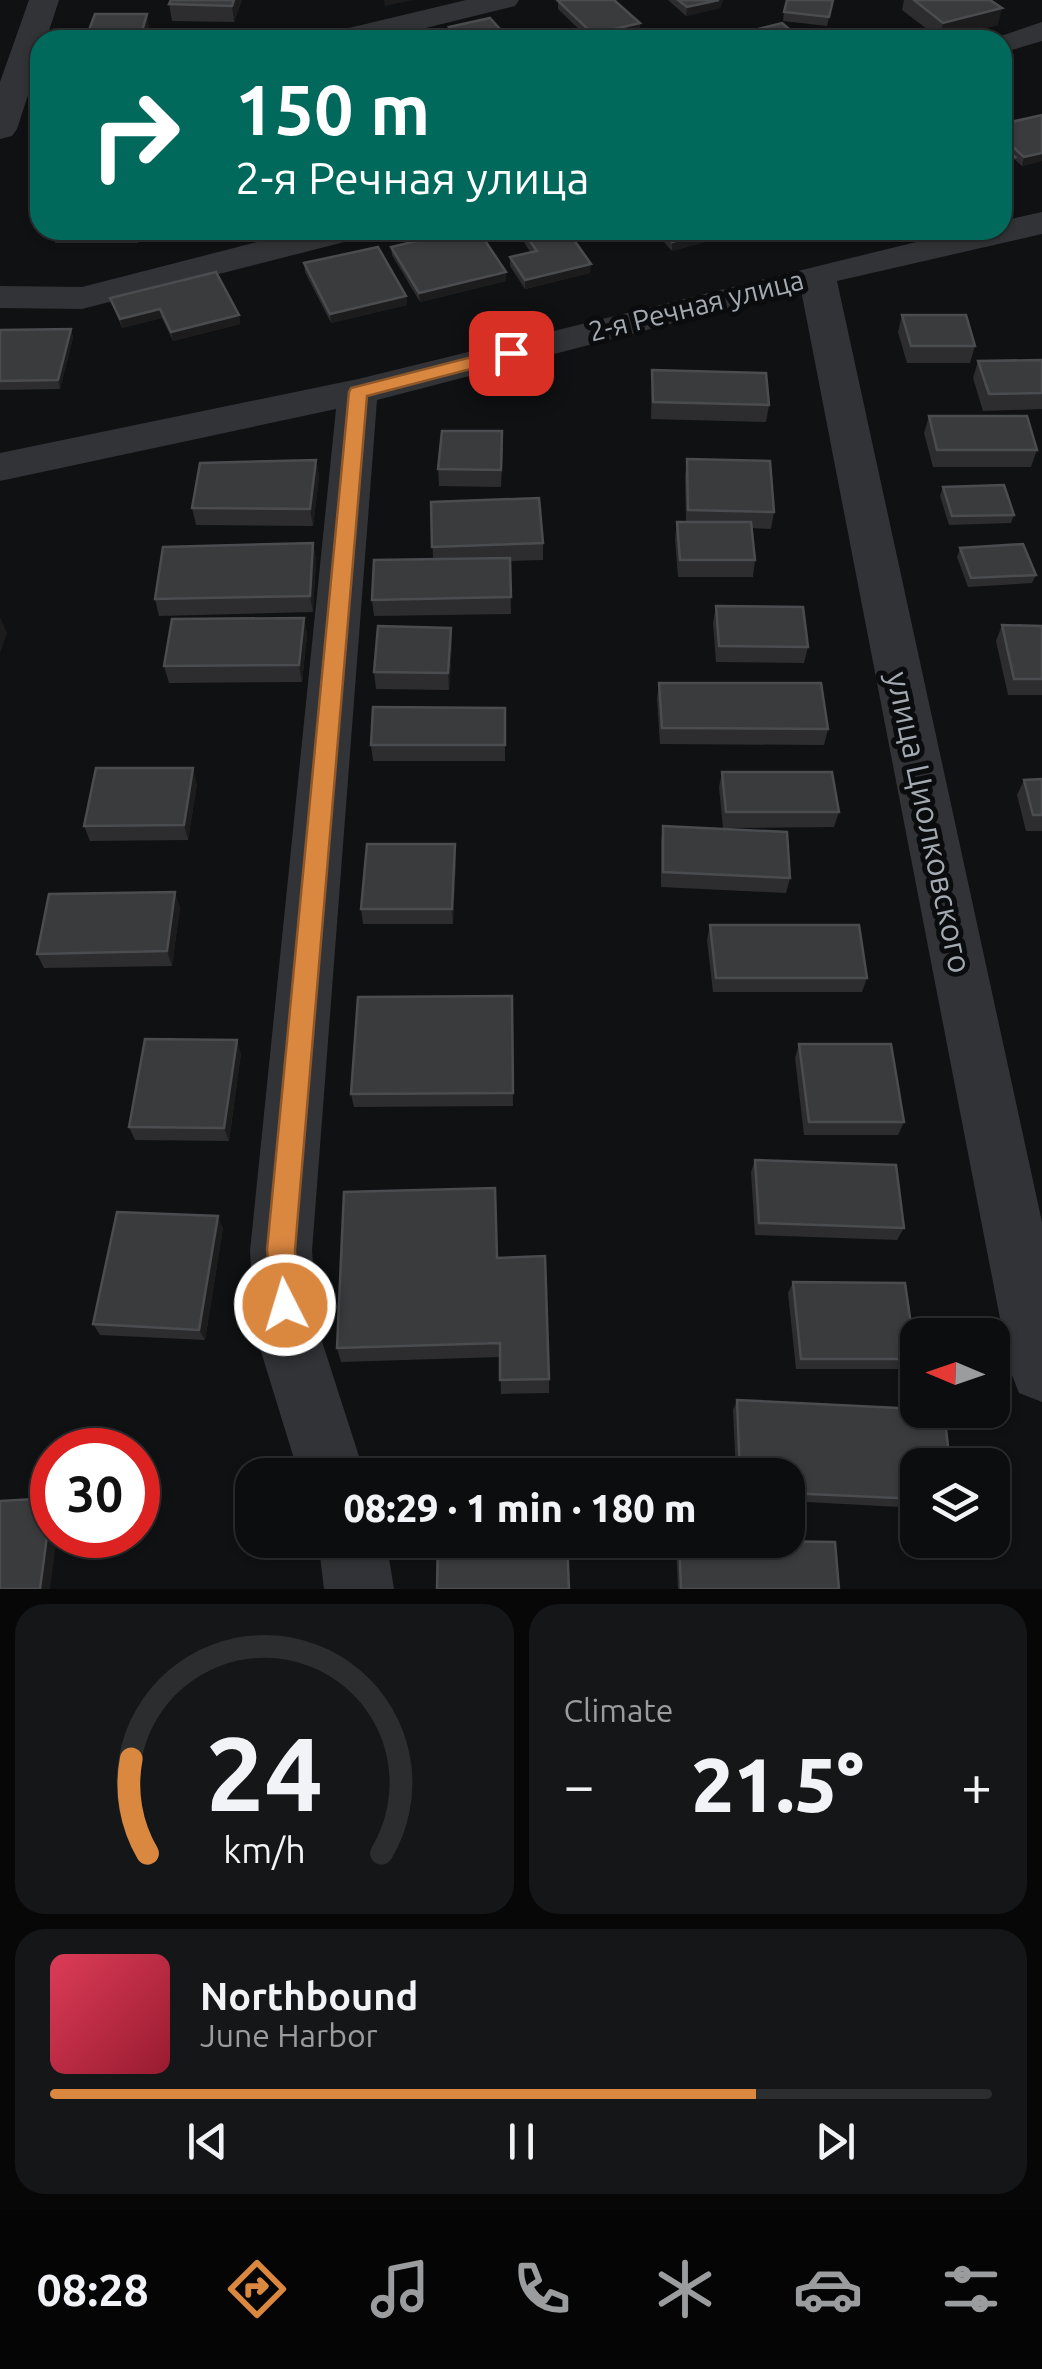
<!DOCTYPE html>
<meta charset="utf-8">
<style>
:root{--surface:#0c0d0e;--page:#151617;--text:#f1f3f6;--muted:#9a9c9e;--line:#2c2d2e;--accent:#da8740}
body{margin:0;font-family:Ubuntu,sans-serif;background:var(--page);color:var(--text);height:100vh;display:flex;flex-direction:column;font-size:38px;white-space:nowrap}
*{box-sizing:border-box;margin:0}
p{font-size:32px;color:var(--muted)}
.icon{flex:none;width:55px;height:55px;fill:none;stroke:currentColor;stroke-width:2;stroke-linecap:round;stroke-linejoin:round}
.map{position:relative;height:1589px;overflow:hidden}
.side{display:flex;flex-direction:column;gap:15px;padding:15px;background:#070708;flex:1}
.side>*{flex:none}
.guide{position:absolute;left:30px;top:30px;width:982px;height:210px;border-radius:30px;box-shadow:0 2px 8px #0004,0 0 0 2px var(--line);background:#00695c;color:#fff;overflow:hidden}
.needle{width:65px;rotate:272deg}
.controls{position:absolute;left:900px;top:1318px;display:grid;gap:20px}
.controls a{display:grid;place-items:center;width:110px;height:110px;border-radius:20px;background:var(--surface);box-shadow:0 2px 8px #0004,0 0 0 2px var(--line);font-size:50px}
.speed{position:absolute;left:30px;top:1428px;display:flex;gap:20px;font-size:50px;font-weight:700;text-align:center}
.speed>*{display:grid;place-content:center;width:130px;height:130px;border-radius:50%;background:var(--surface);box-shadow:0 2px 8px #0004,0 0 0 2px var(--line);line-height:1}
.speed .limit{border:15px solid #d22;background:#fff;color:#111}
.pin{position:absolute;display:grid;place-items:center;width:85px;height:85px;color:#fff;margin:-42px;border-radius:20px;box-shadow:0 5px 15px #0006}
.me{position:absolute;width:110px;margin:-55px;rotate:355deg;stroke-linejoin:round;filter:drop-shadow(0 0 8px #0008)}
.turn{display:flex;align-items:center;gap:35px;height:210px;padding:0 40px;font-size:45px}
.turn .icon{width:130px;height:130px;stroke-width:2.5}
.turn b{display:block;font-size:70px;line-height:85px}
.big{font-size:75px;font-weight:800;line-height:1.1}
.side .tile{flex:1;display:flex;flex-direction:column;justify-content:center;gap:15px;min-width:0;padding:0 35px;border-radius:30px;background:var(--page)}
.side .dial{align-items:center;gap:0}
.dial svg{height:260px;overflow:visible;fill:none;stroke:var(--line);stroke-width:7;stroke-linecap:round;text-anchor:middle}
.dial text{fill:var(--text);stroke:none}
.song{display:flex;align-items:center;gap:30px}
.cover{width:120px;height:120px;border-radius:15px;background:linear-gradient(135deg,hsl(350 70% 55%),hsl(350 70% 35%))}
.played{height:10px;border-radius:5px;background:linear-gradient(90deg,var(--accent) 75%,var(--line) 75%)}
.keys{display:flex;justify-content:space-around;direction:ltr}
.heat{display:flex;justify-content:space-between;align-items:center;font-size:55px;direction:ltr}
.side .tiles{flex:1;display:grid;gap:15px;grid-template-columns:1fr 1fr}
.tile:last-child{grid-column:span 2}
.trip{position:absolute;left:235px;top:1458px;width:570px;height:100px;border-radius:30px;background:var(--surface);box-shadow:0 2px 8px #0004,0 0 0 2px var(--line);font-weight:800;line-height:100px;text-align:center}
.tab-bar{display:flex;height:160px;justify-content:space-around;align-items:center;background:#050506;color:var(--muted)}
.tab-bar .icon{width:70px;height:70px}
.tab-bar .on{color:var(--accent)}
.tab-bar b{font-size:45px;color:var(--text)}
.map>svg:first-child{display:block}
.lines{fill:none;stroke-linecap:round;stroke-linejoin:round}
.minor{fill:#323336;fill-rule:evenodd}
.wall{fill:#2d2d2f}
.shaded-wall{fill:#1c1c1d}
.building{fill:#3a3b3d;stroke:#4a4c4f;stroke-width:2.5}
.route{fill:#da8740;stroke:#8e582a;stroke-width:2.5}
.labels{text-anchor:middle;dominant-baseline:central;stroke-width:10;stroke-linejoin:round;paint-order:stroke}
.far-street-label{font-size:28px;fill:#a3aab1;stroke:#0b0c0d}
.street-label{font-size:32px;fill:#a3aab1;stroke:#0b0c0d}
</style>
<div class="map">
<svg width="1042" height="1589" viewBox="0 0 1042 1589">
<rect width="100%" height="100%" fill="#101112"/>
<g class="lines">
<g class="minor">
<path d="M29,0H59L46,40H40V58L17,129L12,136L0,139V82Z"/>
<path d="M466,0H519L515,6L377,40H323L328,33Z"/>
<path d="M1042,22V41L1002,53V40H989Z"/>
<path d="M1042,212V234L837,281L1042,1222V1402L1019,1393L1010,1370L801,290L377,400L312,1251L319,1332L365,1475H299L255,1332L250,1251L336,409L0,481V453L358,379L965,230H1002V221Z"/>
<path d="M304,230H365L360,238L82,309L0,308V286L82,287Z"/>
<path d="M318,1540H386L394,1589H324Z"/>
</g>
</g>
<g class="wall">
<path d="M171,0H242L234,22L172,21L169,4Z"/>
<path d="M668,0H723L720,8L686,16Z"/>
<path d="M833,0L827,26L783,21L784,12Z"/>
<path d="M904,0H990L998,25L940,39L902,10Z"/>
<path d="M558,1L640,23L639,31L604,40H590L558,9Z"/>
<path d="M449,27L510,40H453L449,36Z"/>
<path d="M150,30L147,40H87L86,38Z"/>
<path d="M1042,115V161L1022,166L1014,159L1012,166L1002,168V124Z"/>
<path d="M141,230L138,243H55L52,234Z"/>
<path d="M516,230H567L590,273L525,289L510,266V257L531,253Z"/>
<path d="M653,230H747L672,251Z"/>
<path d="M391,247L506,272V281L420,302L392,255Z"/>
<path d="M304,263L406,296L407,305L331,323L305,272Z"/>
<path d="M110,298L239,315L240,324L173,341L162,318L122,328Z"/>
<path d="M902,315L975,346L970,363H907L898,332Z"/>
<path d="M71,329L73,338L60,389L0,390V330Z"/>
<path d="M1042,360V409L983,411L973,378L978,361Z"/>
<path d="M652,370L769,405L766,422L651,419Z"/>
<path d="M929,416L1037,450L1031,467H933L924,433Z"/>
<path d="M503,448L501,487L439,486L438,469Z"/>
<path d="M687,459L774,512L771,529L752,528L755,560L753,577H678L675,539L677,522H686L685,476Z"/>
<path d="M316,460L319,477L313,526L196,525L192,508Z"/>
<path d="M943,487L1014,515L1011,523L949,525L940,496Z"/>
<path d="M431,502L543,543V560L510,561L511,614L374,616L372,600L433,559Z"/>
<path d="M313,543L316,560L313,612L159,616L155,599Z"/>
<path d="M960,548L1036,575L1032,583L968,587L957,557Z"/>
<path d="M716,606L808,647L804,663L716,662L713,623Z"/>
<path d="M304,618L307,635L302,682L169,683L164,666Z"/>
<path d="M1002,625L1042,626V695H1008L996,641Z"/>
<path d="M451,628L452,644L449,690L376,689L374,672Z"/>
<path d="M659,683L828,729L824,745L660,744L657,699Z"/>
<path d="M505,708V761H373L371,745Z"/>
<path d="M722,772L839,812L834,827L723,828L719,787Z"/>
<path d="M1042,779V831H1026L1017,795L1024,780Z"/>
<path d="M197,784L188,840L90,841L84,826Z"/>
<path d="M663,826L790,878L786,893L661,887V841Z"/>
<path d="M455,844L456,859L453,924H363L361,909Z"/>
<path d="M180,907L172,966L44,968L37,954Z"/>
<path d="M710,925L867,978L862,992H713L707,940Z"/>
<path d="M512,996L513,1106L354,1107L351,1094Z"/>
<path d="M799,1044L904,1122L898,1135H804L795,1058Z"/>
<path d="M241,1053L229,1141L135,1140L129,1127Z"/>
<path d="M755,1160L904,1228L897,1240L755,1235L751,1172Z"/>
<path d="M223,1228L205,1340L100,1335L93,1324Z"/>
<path d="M497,1258L549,1379V1393L501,1394L500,1357L341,1362L337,1348Z"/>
<path d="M793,1282L916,1359L909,1369H796L788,1293Z"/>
<path d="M737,1400L918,1465V1508L788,1501V1475H736L733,1410Z"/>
<path d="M678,1540H757L839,1589H678L676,1545Z"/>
</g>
<g class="shaded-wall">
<path d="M234,0H242L234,22L232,6Z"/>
<path d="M384,0H413L385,6Z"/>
<path d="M719,0H723L720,8L686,16L687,7Z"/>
<path d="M1002,8L998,25L940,39L943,23Z"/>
<path d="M147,14L150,30L147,40H140Z"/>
<path d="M640,23L639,31L604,40H593V34Z"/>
<path d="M1042,153V161L1022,166L1024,157Z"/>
<path d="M1015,157L1012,166L1002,168V160Z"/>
<path d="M137,230H141L138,243L136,234Z"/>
<path d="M717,230H747L672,251V242Z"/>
<path d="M591,264L590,273L525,289V280Z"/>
<path d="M506,272V281L420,302L419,293Z"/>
<path d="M406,296L407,305L331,323L330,314Z"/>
<path d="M160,309L162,318L122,328L120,319Z"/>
<path d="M239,315L240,324L173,341L171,332Z"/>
<path d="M71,329L73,338L60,389L58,380Z"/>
<path d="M316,460L319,477L313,526L310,509Z"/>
<path d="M313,543L316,560L313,612L310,596Z"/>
<path d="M0,617L7,633L0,653Z"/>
<path d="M304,618L307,635L302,682L299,665Z"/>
<path d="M451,628L452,644L449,690L448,673Z"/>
<path d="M193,768L197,784L188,840L184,825Z"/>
<path d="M455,844L456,859L453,924L452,909Z"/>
<path d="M175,892L180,907L172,966L167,951Z"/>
<path d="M237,1040L241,1053L229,1141L224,1128Z"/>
<path d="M218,1216L223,1228L205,1340L199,1330Z"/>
<path d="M52,1499V1535H57L50,1589H40Z"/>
</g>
<g class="building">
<path d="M171,0H234L232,6L169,4Z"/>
<path d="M562,0H614L640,23L593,34L558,1Z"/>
<path d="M678,0H719L687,7Z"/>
<path d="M787,0H833L829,17L784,12Z"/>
<path d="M914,0H990L1002,8L943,23Z"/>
<path d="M95,14H147L140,38H86Z"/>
<path d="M490,18L510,40H460L449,27Z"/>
<path d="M782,23L802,40H735L730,36Z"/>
<path d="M694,36L699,40H679Z"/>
<path d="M1042,115V153L1024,157L1002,137V124Z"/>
<path d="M1002,146L1015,157L1002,160Z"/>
<path d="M54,230H137L136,234H52Z"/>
<path d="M463,230H478L506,272L419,293L391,247Z"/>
<path d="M522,230H567L591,264L525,280L510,257L537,251Z"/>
<path d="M662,230H717L672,242Z"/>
<path d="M378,247L406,296L330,314L304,263Z"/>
<path d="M216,272L239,315L171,332L160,309L120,319L110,298Z"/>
<path d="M902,315H966L975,346H911Z"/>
<path d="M71,329L58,380L0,381V330Z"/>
<path d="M1042,360V393L989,394L978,361Z"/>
<path d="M652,370L766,373L769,405L653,402Z"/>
<path d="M929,416H1027L1037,450H937Z"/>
<path d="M442,431H502L501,470L438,469Z"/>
<path d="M687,459L770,461L774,512L688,510Z"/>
<path d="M316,460L310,509L192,508L200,463Z"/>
<path d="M1004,485L1014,515L952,516L943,487Z"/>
<path d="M539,498L543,543L432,547L431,502Z"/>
<path d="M677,522H751L755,560H680Z"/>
<path d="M313,543L310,596L155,599L163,547Z"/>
<path d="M1023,544L1036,575L971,578L960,548Z"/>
<path d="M510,558L511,597L372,600L374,560Z"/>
<path d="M716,606L803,607L808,647L719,646Z"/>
<path d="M304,618L299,665L164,666L172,619Z"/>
<path d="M1002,625L1042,626V679H1014Z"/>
<path d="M378,626L451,628L448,673L374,672Z"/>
<path d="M659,683H821L828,729L662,728Z"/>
<path d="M373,707L505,708V745H371Z"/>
<path d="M96,768H193L184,825L84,826Z"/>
<path d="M722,772H832L839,812H726Z"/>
<path d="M1042,779V815H1033L1024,780Z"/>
<path d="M663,826L787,832L790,878L663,872Z"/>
<path d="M367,844H455L452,909H361Z"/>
<path d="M175,892L167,951L37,954L49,894Z"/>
<path d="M710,925H859L867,978H716Z"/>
<path d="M512,996L513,1093L351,1094L358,997Z"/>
<path d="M145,1039L237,1040L224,1128L129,1127Z"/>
<path d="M799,1044H891L904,1122H809Z"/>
<path d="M755,1160L896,1165L904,1228L759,1223Z"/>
<path d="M495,1188L497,1258L545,1256L549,1379L500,1380V1343L337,1348L344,1192Z"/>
<path d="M117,1212L218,1216L199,1330L93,1324Z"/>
<path d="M793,1282L905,1283L916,1359H801Z"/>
<path d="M737,1400L918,1409V1410H944L950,1465H918V1499L788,1493V1475H740Z"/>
<path d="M52,1498L40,1589H0V1501Z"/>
<path d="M438,1540H567L569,1589H437Z"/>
<path d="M679,1540L835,1542L839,1589H681Z"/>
</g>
<path class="route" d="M511,347L517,349V357L367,396L295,1250L299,1305L295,1315L285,1319L275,1315L267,1250L349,392L351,388Z"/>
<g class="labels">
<g class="far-street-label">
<text transform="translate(696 305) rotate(-14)">2-я Речная улица</text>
</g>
<g class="street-label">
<text transform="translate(930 822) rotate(78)">улица Циолковского</text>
</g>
</g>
</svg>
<div class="controls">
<a><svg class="needle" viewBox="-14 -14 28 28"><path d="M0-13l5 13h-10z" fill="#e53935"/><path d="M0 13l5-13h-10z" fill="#9a9c9e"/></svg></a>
<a><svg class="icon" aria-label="layers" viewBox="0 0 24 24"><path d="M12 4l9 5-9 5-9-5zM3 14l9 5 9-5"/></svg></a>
</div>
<div class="speed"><div class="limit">30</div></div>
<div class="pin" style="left:511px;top:353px;background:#d93025"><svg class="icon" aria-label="arrive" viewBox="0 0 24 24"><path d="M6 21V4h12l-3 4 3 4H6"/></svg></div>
<svg class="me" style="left:285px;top:1305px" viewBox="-20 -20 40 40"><circle r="17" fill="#da8740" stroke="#fff" stroke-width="3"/><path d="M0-11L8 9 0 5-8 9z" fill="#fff"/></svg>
<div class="trip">08:29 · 1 min · 180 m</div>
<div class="guide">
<div class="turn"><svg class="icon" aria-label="right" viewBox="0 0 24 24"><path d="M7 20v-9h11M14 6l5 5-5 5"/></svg><div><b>150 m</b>2-я Речная улица</div></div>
</div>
</div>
<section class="side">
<div class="tiles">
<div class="tile dial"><svg viewBox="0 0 100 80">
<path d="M14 69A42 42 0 1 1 86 69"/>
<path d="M14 69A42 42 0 0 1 9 40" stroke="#da8740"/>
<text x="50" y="56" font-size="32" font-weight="700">24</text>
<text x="50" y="72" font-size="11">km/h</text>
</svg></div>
<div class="tile"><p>Climate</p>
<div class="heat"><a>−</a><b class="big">21.5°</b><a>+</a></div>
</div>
<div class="tile">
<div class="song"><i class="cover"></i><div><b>Northbound</b><p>June Harbor</p></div></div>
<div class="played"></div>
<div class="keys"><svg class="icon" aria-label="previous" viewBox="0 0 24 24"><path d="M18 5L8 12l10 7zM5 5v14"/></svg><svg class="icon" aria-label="pause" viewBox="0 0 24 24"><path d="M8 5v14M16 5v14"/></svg><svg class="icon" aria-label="next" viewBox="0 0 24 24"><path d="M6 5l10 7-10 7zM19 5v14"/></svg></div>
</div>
</div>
</section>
<nav class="tab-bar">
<b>08:28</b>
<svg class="icon on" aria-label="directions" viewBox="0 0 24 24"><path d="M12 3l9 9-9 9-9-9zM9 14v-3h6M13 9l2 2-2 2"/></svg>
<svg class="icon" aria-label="music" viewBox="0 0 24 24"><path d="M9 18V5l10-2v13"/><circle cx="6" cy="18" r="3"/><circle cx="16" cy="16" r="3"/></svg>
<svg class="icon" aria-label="phone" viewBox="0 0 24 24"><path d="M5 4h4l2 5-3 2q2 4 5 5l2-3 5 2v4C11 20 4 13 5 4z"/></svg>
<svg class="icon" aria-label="climate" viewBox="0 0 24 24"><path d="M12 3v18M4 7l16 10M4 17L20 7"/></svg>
<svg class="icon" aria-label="car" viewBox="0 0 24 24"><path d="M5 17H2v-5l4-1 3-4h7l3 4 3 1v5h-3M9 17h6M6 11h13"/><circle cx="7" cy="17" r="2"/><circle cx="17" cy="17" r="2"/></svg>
<svg class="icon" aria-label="filters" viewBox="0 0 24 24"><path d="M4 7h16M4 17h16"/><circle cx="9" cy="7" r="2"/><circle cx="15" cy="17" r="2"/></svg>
</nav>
